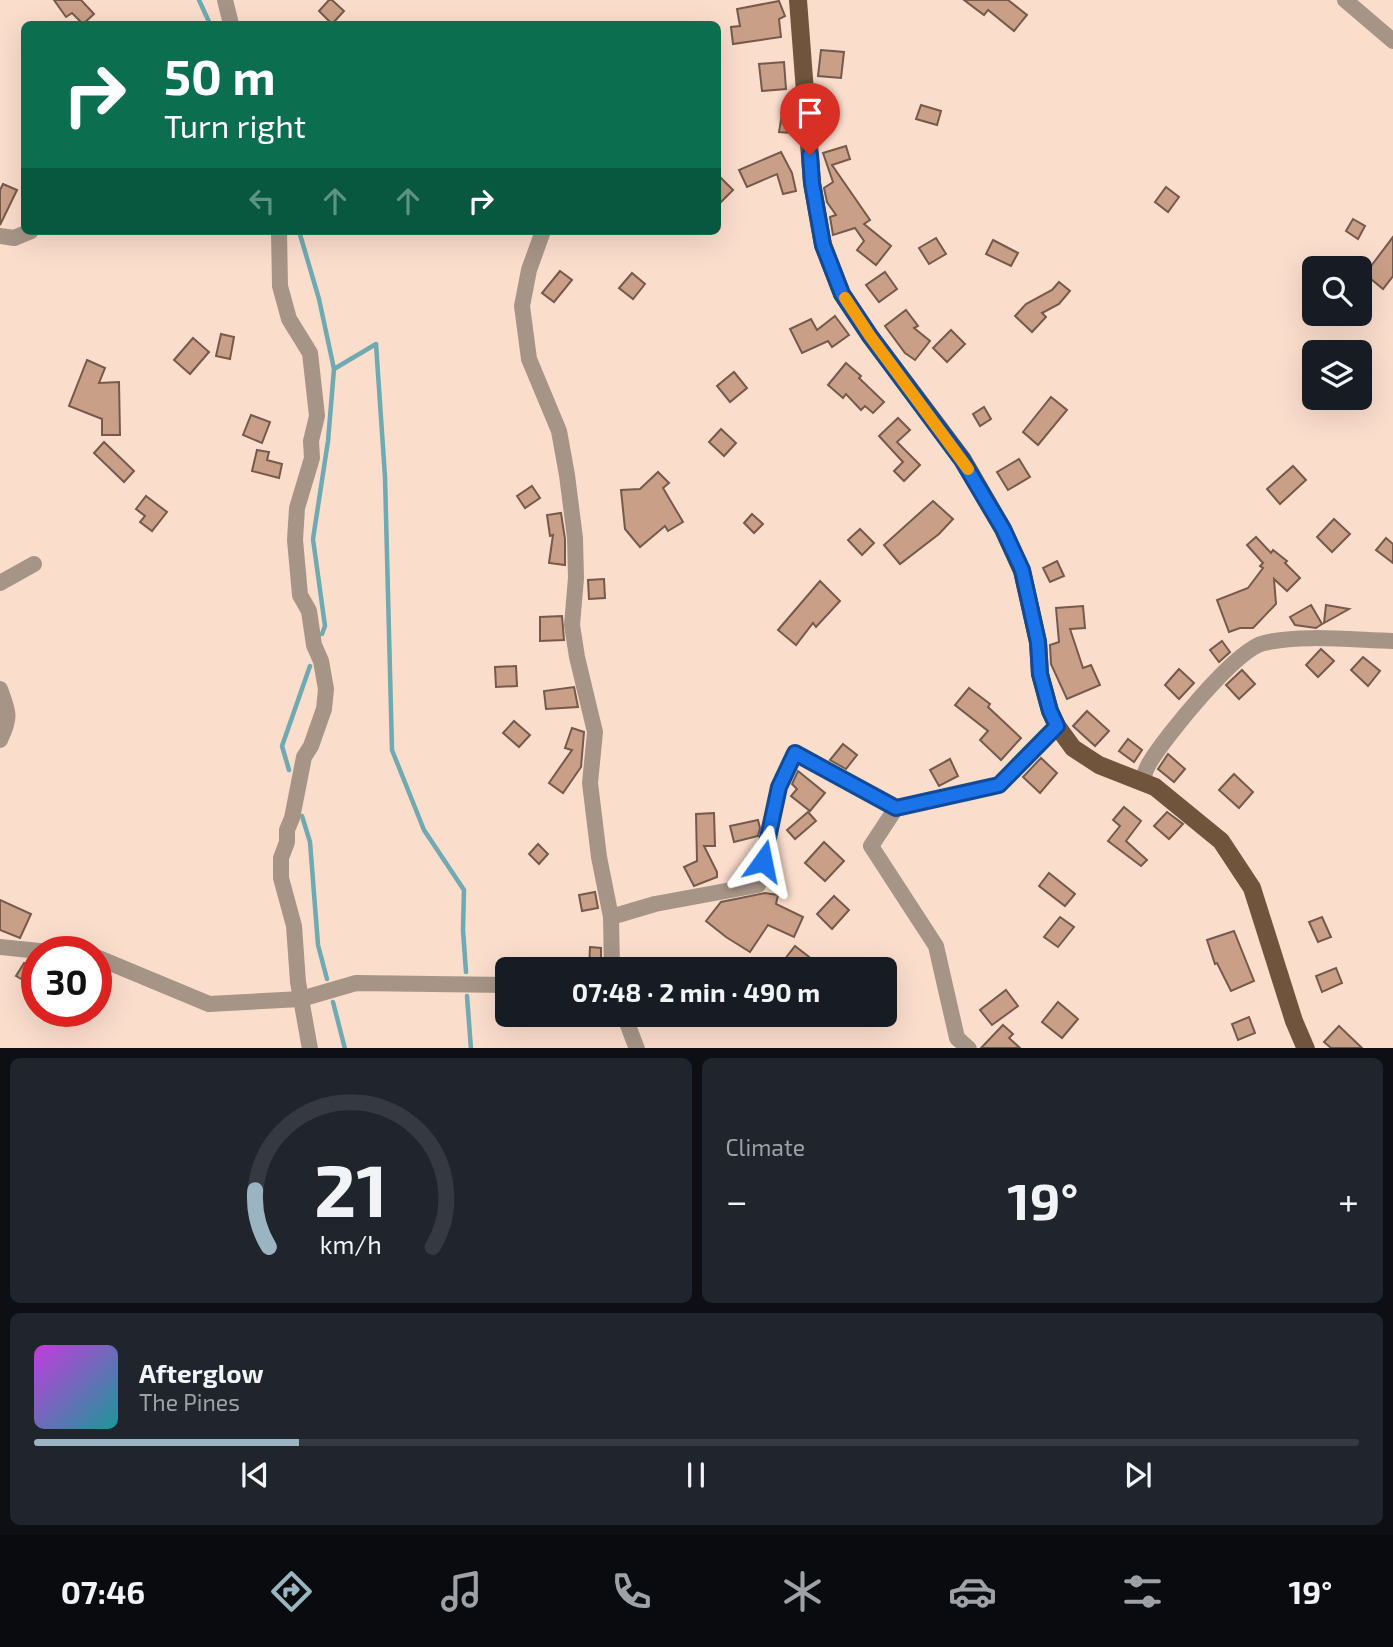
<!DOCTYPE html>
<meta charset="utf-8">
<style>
:root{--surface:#171b24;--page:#20242c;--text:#f1f3f6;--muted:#9ea1a6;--line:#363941;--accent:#9ab4c1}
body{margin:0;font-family:"Exo 2",sans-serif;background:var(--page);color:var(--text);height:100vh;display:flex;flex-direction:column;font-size:26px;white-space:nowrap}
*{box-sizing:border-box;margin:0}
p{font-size:23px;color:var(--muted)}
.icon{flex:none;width:38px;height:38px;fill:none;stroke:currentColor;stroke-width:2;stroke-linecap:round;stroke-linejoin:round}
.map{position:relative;height:1048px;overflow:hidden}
.panel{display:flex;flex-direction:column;gap:10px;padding:10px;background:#0d0f14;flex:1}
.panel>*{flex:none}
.banner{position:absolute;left:21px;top:21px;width:700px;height:214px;border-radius:10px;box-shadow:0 7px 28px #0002;background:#0b6e4f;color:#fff;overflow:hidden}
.controls{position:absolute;left:1302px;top:256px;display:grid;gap:14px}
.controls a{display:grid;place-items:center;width:70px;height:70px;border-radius:10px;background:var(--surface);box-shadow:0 7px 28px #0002;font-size:35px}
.speed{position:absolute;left:21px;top:936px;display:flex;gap:14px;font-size:35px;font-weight:700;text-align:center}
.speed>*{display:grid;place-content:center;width:91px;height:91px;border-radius:50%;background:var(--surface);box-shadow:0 7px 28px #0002;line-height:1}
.speed .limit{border:10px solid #d22;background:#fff;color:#111}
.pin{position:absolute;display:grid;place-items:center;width:60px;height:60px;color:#fff;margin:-72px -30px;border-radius:50% 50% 50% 0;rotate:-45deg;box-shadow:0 0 7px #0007}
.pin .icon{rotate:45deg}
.me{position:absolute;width:77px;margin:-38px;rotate:12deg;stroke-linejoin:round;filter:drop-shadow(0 0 5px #0008)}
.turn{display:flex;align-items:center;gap:24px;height:147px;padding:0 28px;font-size:32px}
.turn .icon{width:91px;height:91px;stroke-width:2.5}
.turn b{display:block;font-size:49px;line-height:60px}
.lanes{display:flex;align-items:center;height:66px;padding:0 28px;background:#0003;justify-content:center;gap:35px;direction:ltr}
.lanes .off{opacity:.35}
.big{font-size:52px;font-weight:700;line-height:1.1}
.panel .tile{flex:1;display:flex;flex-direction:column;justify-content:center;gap:10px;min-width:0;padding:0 24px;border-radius:10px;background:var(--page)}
.panel .dial{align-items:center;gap:0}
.dial svg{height:182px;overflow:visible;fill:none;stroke:var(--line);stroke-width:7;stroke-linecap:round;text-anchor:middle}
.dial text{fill:var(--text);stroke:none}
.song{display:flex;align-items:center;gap:21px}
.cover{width:84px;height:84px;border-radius:10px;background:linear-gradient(135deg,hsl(290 70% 55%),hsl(180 70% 35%))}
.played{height:7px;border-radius:4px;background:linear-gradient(90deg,var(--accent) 20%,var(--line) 20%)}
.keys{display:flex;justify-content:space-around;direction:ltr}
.heat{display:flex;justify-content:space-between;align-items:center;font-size:38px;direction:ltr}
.panel .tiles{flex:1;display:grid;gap:10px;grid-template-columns:1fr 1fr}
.tile:last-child{grid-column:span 2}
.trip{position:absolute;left:495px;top:957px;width:402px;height:70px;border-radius:10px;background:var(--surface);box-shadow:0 7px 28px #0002;font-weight:700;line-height:70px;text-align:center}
.dock{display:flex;height:112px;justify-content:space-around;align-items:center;background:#090b0e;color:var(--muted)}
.dock .icon{width:49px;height:49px}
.dock .current{color:var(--accent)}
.dock b{font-size:32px;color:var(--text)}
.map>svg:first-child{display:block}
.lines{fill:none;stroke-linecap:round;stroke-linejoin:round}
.stream{stroke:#6fa9b1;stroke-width:4.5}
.building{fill:#ca9f87;stroke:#745a4c;stroke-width:2}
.minor{stroke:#a69587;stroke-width:16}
.major{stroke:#71543c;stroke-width:18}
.route-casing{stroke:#114b97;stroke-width:18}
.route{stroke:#1a73e8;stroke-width:12}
.slow{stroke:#f59e0b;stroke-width:12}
</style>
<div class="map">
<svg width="1393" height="1049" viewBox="0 0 1393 1049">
<rect width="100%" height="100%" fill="#fbddcc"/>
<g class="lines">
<g class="stream">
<path d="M199,0L210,24"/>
<path d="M299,231L319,299L334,369L376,344L385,477L392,750L424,830L464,890L463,930L466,972"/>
<path d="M322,634L325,626L313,539L328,441L334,369"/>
<path d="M289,770L282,746L310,666"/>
<path d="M302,816L310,842L318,945L327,979"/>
<path d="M467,996L471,1049"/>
<path d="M333,1002L345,1049"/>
</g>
</g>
<g class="building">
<path d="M54,0H81L94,14L83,24L72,13L66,17Z"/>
<path d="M329,0H332L344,11L332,24L319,11Z"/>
<path d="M964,0H1008L1027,15L1014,31L988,10L984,15Z"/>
<path d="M779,1L785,16L779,19L781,37L733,44L731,27L740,26L737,9Z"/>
<path d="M821,50L844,52L841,78L818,76Z"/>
<path d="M784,62L786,89L762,91L759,64Z"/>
<path d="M921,105L941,111L937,125L916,119Z"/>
<path d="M782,114L793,115L790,133L779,132Z"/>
<path d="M846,146L850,159L832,165L870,220L864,224L891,246L876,265L857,250L864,241L855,228L833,235L830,217L836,215L827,202L824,188L833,182L823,153Z"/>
<path d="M781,152L792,173L796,191L783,194L777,174L747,187L739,170Z"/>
<path d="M718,175L733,190L718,205Z"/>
<path d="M3,184L17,190L0,225V190Z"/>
<path d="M1166,187L1179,197L1168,212L1155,202Z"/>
<path d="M1353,219L1365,226L1358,239L1346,231Z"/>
<path d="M1393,237V276L1383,289L1365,274Z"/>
<path d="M936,238L946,254L929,264L919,248Z"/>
<path d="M993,240L1018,253L1011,266L986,254Z"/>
<path d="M560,271L572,280L554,302L542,293Z"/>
<path d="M885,272L897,289L879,302L866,285Z"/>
<path d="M632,273L645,284L633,299L619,288Z"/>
<path d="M1059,282L1070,291L1059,304L1042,313L1046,317L1032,332L1015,316L1026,304L1052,290Z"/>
<path d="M906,310L918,326L914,328L930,341L915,360L905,353L885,326Z"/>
<path d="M835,316L849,335L832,347L828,341L802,353L790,329L811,319L817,330Z"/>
<path d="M951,330L965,344L947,362L933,348Z"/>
<path d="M221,334L234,337L230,359L216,356Z"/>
<path d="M193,338L209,352L190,374L174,360Z"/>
<path d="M87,360L105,368L99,383L119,382L120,435H102V419L69,406Z"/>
<path d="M846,363L861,376L859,378L884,402L873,413L865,406L861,410L846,394L843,398L828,385Z"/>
<path d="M734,372L747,388L730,402L717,386Z"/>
<path d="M1051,397L1067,410L1038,445L1023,432Z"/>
<path d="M984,407L991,419L980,426L973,414Z"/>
<path d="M251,415L270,422L262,443L243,435Z"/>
<path d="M898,418L910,430L897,442L920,465L904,481L894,471L903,462L879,436Z"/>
<path d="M721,429L736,443L724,456L709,442Z"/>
<path d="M104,442L134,471L124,482L94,453Z"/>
<path d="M257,450L269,452L267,460L282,464L279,478L252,471Z"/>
<path d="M1019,459L1030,477L1008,490L997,472Z"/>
<path d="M1293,466L1306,480L1280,504L1267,489Z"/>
<path d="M658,472L669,483L663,488L683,522L668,531L665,526L640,547L625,529L621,490L640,489Z"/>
<path d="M532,486L540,498L525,508L517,496Z"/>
<path d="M146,496L167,512L152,531L140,522L145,516L136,509Z"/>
<path d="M933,501L953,519L939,534L900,564L884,545Z"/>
<path d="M561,513L565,539V565L549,563L553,535L550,536L547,515Z"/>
<path d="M752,514L763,524L754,533L744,523Z"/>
<path d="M1334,519L1350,534L1332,552L1317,537Z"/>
<path d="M860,529L874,543L862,555L848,540Z"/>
<path d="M1256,537L1271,553L1273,550L1287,561L1285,563L1300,578L1287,591L1274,579L1276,604L1253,628H1240L1229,632L1217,600L1248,588L1263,568L1260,566L1263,563L1247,545Z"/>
<path d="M1386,538L1393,544V563L1376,550Z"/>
<path d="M1057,561L1064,576L1050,582L1043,568Z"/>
<path d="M604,579L605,598L589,599L588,580Z"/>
<path d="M820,581L840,601L816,627L813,623L796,645L778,630Z"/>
<path d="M1311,605L1322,624L1316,628L1295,625L1290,617Z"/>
<path d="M1326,605L1349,609L1324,623Z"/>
<path d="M1083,606L1085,628L1070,629L1083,668L1091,665L1100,685L1067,699L1051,664L1050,645L1059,642L1056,608Z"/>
<path d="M562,616L564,640L540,641V617Z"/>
<path d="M1222,641L1230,652L1219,662L1210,650Z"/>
<path d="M1321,649L1334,661L1318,677L1306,665Z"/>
<path d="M1363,657L1380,671L1368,686L1351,670Z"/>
<path d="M516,666L517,686L496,687L495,667Z"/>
<path d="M1179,669L1194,683L1179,699L1165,685Z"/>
<path d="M1242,670L1255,684L1239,699L1226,685Z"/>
<path d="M574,687L578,707L546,709L544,691Z"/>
<path d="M969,688L990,704L988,707L1021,738L1001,760L980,740L988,731L955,705Z"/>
<path d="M1087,711L1109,731L1095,746L1073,726Z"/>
<path d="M514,721L530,735L519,747L503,733Z"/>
<path d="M572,728L584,732L581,767L563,793L549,783L572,750L565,748Z"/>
<path d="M1128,739L1142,750L1134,762L1119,751Z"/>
<path d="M843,744L857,755L846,769L830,760Z"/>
<path d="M1168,754L1185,769L1174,782L1158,769Z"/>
<path d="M1041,758L1057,773L1040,793L1023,777Z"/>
<path d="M950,759L958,776L939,786L930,770Z"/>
<path d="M798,771L825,793L810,811L791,796L797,789L792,784Z"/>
<path d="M1234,774L1253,792L1239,808L1219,790Z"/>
<path d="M1124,807L1141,821L1126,841L1147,860L1141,866L1108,841L1120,826L1113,820Z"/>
<path d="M808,812L816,821L795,839L787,830Z"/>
<path d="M1167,812L1183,824L1169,839L1154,826Z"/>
<path d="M714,813L715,846H704L717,872V877L694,886L684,867L697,861L696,814Z"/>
<path d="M758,820L760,828L758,836L734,842L730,826Z"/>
<path d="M824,842L844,861L825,881L805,863Z"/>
<path d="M538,844L548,854L539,864L529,854Z"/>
<path d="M1049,873L1075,894L1065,906L1039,886Z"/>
<path d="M595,892L598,908L582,911L579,895Z"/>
<path d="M765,893L778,895L776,904L803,917L794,937L768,925L750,952L726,937L706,921L721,902Z"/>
<path d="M834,896L849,910L832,929L817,914Z"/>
<path d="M0,900L31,914L20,938L0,930Z"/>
<path d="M1060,917L1074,927L1058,947L1044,937Z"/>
<path d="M1322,917L1331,937L1318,942L1309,922Z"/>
<path d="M1234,931L1254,981L1231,991L1217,963L1215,964L1207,940Z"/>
<path d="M795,946L813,960L805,970H788L781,964Z"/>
<path d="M590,947L601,948V970H589Z"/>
<path d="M24,963L37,970V988L16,976Z"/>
<path d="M1336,968L1342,983L1322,992L1316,976Z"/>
<path d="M1006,990L1018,1006L992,1025L980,1010Z"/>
<path d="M1058,1002L1078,1019L1062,1038L1042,1022Z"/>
<path d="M1249,1017L1255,1033L1238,1040L1232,1024Z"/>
<path d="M1003,1025L1013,1034L1009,1038L1020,1048H981Z"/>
<path d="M1339,1026L1362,1048H1331L1324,1042Z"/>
</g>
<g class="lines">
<g class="minor">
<path d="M225,0L231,24"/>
<path d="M1345,0L1393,41"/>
<path d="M279,231L280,286L289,319L310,353L317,416L311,441L312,458L297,508L295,540L300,595L309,611L314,645L321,661L326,689L324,709L311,746L304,757L292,818L287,830V842L281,858V878L294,926L298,982L310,1049"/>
<path d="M543,231L529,270L522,306L529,359L559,431L567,475L575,538L576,578L572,625L577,657L595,732L590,783L599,857L611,917L612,970"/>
<path d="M0,236L14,238L31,231"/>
<path d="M0,583L34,564"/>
<path d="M0,689C9,713 11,717 0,740"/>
<path d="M1142,782C1144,775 1146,768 1150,762C1166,736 1236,649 1264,643C1301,634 1354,640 1393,641"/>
<path d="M896,808L871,846L936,946L957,1038L969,1049"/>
<path d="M611,917L655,904L758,885L779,787L795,753L896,808L999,785L1057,726"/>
<path d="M0,947L49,952"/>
<path d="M96,957L209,1004L301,999L356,983L508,985"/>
<path d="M624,1015L637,1049"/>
</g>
<path class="major" d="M798,0L812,183L823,245L842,294L870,336L963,460L1003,529L1022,571L1038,642L1040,674L1050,711L1057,726L1073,748L1099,765L1155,787L1221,841L1252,888L1294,1021L1306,1049"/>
</g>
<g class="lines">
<defs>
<path id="route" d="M763,861L779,787L795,753L896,808L999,785L1057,726L1050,711L1040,674L1038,642L1022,570L1003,529L962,460L870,336L842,294L823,245L812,183L810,155"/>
</defs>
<use href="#route" class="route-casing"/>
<use href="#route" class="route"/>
<path class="slow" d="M845,298L870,336L968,469"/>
</g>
</svg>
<div class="controls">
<a><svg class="icon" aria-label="search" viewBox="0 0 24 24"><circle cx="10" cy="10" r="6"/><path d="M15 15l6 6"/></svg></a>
<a><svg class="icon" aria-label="layers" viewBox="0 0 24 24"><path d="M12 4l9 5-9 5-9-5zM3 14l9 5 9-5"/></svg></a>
</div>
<div class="speed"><div class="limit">30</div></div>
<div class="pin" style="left:810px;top:155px;background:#d93025"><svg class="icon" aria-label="arrive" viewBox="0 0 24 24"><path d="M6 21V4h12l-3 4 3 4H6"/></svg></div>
<svg class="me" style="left:763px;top:861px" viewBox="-20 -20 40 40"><path d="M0-17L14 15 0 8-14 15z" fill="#1a73e8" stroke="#fff" stroke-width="4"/></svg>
<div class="trip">07:48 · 2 min · 490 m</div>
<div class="banner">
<div class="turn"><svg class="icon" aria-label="right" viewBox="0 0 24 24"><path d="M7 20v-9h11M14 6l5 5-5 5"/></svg><div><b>50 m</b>Turn right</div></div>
<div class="lanes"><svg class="icon off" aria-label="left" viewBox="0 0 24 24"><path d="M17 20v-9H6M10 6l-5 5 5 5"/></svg><svg class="icon off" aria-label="ahead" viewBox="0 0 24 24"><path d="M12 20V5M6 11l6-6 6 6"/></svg><svg class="icon off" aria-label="ahead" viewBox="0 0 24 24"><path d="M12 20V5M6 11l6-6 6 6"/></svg><svg class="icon" aria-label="right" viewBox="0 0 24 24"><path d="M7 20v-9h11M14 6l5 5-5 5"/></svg></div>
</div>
</div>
<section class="panel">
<div class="tiles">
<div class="tile dial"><svg viewBox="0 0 100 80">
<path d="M14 69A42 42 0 1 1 86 69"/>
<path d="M14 69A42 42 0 0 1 8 44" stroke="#9ab4c1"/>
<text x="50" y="56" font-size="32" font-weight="700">21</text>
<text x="50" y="72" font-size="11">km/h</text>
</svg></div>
<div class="tile"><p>Climate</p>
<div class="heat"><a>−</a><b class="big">19°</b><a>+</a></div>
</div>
<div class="tile">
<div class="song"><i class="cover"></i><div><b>Afterglow</b><p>The Pines</p></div></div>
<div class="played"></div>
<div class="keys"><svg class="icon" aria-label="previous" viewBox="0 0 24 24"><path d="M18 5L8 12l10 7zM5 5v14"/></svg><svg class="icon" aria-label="pause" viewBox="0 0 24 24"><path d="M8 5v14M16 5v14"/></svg><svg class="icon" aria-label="next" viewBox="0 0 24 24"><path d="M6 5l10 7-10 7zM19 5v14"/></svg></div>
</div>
</div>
</section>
<nav class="dock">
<b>07:46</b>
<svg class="icon current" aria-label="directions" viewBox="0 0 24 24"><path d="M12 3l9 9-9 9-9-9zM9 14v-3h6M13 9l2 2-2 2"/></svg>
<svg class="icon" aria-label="music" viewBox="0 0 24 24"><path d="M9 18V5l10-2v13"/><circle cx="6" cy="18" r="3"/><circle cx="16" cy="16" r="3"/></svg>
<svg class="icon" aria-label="phone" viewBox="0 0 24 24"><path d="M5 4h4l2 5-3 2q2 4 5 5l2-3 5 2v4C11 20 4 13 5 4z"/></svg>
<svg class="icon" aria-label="climate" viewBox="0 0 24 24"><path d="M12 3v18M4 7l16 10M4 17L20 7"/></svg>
<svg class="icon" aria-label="car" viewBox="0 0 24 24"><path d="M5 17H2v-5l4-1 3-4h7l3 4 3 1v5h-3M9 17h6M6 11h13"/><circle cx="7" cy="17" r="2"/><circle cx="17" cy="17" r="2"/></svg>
<svg class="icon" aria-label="filters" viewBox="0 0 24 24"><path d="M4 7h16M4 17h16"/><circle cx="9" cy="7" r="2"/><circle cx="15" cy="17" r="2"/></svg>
<b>19°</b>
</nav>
